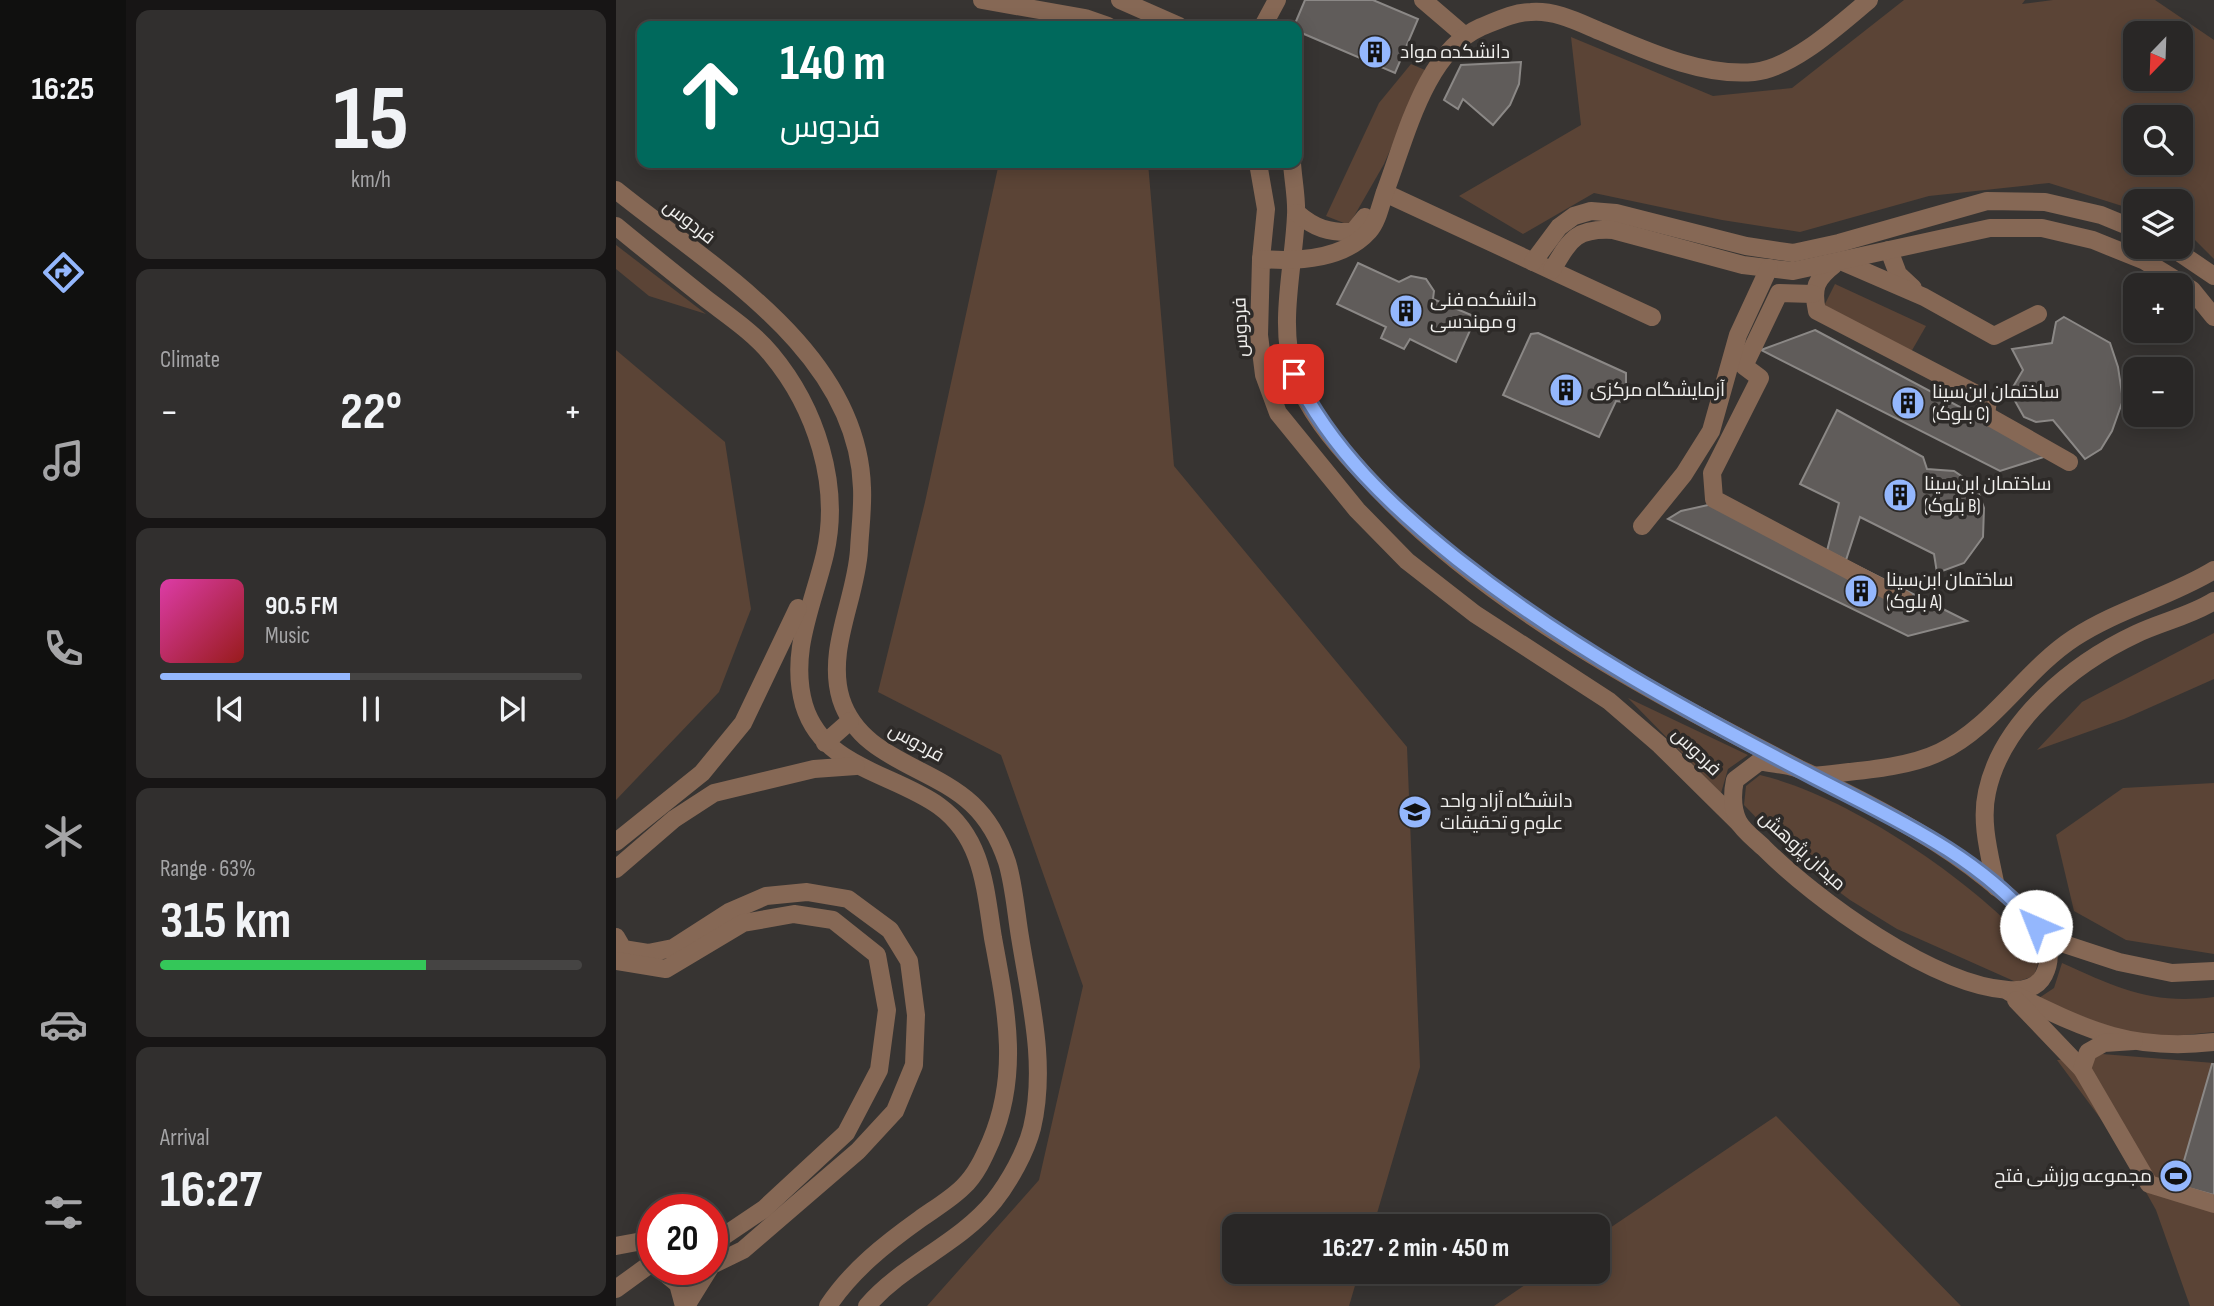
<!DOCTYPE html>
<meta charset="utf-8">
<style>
:root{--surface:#292726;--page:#312f2e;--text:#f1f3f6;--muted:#a5a5a7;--line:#454443;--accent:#94b7fd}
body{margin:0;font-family:"Sofia Sans Condensed",Cairo,sans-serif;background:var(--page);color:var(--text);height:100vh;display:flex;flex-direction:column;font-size:26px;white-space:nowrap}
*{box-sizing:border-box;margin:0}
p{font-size:23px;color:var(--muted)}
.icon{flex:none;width:38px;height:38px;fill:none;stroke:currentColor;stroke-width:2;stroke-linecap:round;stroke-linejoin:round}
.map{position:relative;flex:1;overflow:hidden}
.panel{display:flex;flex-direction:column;gap:10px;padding:10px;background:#171515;width:490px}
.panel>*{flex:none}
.guide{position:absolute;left:21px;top:21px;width:665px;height:147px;border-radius:14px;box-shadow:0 4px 18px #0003,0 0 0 2px var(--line);background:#00695c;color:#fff;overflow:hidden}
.needle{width:46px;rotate:203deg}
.buttons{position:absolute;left:1507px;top:21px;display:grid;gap:14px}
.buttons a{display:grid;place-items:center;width:70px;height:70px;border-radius:14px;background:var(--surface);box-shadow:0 4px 18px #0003,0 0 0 2px var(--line);font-size:35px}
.speed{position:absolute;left:21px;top:1194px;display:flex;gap:14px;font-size:35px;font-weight:700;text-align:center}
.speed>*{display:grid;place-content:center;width:91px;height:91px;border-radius:50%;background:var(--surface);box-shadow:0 4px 18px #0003,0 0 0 2px var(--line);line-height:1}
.speed .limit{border:10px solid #d22;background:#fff;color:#111}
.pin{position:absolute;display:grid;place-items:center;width:60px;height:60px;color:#fff;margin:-30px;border-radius:14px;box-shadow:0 4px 10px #0006}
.me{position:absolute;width:77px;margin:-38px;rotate:316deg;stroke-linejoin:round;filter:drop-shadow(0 0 5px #0008)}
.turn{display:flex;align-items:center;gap:24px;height:147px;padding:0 28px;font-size:32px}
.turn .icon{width:91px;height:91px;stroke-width:2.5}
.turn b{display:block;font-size:49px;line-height:60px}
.big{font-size:52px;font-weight:700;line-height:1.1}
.panel .card{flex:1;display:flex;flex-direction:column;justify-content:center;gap:10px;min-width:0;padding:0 24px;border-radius:14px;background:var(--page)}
.panel .dial{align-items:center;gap:0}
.dial b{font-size:91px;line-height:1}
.song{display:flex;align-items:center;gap:21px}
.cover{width:84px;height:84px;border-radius:10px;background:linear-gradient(135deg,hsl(320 70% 55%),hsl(0 70% 35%))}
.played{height:7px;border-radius:4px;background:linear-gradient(90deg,var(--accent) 45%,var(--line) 45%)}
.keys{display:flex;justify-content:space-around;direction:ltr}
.heat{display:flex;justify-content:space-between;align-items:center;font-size:38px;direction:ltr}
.charge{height:10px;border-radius:5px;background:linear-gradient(90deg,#34c759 63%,var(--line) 0)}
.trip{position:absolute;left:606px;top:1214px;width:388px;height:70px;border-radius:14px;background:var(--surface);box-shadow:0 4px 18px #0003,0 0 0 2px var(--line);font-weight:700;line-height:70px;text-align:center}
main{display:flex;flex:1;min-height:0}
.tab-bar{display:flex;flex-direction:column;width:126px;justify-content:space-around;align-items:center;background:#10100f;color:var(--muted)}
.tab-bar .icon{width:49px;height:49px}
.tab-bar .selected{color:var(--accent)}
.tab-bar b{font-size:32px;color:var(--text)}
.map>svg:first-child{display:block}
.green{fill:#5b4436;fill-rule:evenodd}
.building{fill:#605c5a;stroke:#8b8886;stroke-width:2}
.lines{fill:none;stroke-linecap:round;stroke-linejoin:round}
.minor{stroke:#866855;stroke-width:18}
.route-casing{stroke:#6077a4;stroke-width:18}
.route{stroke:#94b7fd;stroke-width:12}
.labels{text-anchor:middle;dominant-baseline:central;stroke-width:7;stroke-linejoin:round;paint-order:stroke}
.poi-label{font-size:19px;fill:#f0efed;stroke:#2d2a28;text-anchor:start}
.street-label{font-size:19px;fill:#f0efed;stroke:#2d2a28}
</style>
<main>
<nav class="tab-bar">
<b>16:25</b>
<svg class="icon selected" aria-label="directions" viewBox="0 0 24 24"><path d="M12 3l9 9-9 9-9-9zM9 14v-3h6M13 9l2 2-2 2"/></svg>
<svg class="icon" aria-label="music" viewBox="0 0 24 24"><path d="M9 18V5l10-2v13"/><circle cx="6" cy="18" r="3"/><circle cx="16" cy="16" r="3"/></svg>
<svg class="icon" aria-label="phone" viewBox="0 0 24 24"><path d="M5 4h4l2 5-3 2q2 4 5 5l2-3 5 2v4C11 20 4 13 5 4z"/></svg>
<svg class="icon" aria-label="climate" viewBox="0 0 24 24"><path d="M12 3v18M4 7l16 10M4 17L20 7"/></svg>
<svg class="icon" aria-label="car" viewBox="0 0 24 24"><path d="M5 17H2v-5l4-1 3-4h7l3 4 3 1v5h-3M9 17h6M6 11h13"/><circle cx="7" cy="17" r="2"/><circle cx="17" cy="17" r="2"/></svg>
<svg class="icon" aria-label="filters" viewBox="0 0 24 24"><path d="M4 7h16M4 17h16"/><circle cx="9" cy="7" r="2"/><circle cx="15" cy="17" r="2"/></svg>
</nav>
<section class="panel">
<div class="card dial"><b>15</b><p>km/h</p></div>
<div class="card"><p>Climate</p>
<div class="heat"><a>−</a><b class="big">22°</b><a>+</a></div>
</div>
<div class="card">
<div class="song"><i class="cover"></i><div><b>90.5 FM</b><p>Music</p></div></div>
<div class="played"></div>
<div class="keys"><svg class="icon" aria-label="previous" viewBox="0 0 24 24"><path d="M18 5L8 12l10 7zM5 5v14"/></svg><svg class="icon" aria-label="pause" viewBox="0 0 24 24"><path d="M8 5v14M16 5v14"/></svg><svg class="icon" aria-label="next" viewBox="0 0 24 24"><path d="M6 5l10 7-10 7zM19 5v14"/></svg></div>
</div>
<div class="card"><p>Range · 63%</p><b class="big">315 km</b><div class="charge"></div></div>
<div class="card"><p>Arrival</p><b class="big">16:27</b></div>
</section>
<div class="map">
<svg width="1598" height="1306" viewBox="0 0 1598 1306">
<rect width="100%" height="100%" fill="#373432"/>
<g class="green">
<path d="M1288,0H1409L1406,4L1437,0H1539L1598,40V259L1565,226L1564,201H1519V210L1433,183L1313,196L1184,232L1106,220L978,193L907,234L843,196L965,125L955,37L1097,96L1176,88ZM1564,33V79H1519V33ZM1564,117V163H1519V117Z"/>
<path d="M795,64L809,70L768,164L733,225L710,216L763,103Z"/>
<path d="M383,163H532L558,466L791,747L804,1067L757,1227H618V1272H743L733,1306H311L423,1180L467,986L385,755L262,692L309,502Z"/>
<path d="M0,245L90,314L33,296L0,269Z"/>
<path d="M1219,284L1310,326L1295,352L1206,310Z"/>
<path d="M0,350L109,442L135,609L103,692L0,800Z"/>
<path d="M1598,633V679L1508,719L1421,750L1466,702Z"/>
<path d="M1012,698L1132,755L1112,769L1105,793Z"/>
<path d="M1144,775C1234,796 1365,885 1424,957L1418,976L1400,982L1281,929L1234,900L1183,862L1128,805L1130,786Z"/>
<path d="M1598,783V954L1510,940L1458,911L1440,835L1507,788Z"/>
<path d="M1446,963C1502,988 1535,1005 1598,997V1032L1548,1037L1503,1030L1420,1000L1438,988Z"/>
<path d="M1486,1054L1598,1063V1306H1574L1540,1210L1502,1142L1441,1060L1471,1059Z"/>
<path d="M1160,1116L1345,1306H878L928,1272H982V1236Z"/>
</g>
<g class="building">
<path d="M689,0H757L802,19L779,73L681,31V26H678Z"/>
<path d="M905,62L903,84L894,105L877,125L847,99L842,109L828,100L845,65Z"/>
<path d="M742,263L783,282L795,276L810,279L818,291L817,299L860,317L840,362L794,339L788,349L765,338L770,327L721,304Z"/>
<path d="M1448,317L1494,343L1502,367L1507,400L1496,431L1485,449L1469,459L1437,420L1420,422L1408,417L1394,392L1407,370L1396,349L1436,343L1440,322Z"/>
<path d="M1199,330L1434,455L1384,471L1145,350Z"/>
<path d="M922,333L1010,373V397L1006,402L1000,401L983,437L887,395L915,334Z"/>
<path d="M1221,410L1307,457L1311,469L1338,471L1360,486L1368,508L1367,537L1348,563L1321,573L1318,554L1244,517L1230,560L1211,551L1223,503L1184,484Z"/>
<path d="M1101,503L1211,551L1351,621L1292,636L1052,519L1065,511Z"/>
<path d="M1596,1064H1598V1195L1561,1185Z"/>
</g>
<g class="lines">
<g class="minor">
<path d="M366,0L469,18L492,26"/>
<path d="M504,0L563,26"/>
<path d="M807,0L848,35"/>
<path d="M647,26L661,0"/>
<path d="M642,163L650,209L645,259L643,335L648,375L662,413L741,510L791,561L859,614L993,701L1044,745L1123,823"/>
<path d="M676,163C677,180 681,198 680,215C678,266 662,324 678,373C690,409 718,442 743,469C862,602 1026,687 1182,768"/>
<path d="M0,190C95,267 242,351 246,488C247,508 244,530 243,550C240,599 210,650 225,699C244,759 314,765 356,804C372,819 384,841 391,862C398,885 400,913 404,937C414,1000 431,1064 416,1128C410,1152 393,1182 378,1201C343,1244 287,1264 251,1306"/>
<path d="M769,193L1036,317"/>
<path d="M681,213C698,228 713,233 737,232L749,217"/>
<path d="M0,226C29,250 59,274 89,298C111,315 137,332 155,354C200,408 225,485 209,554C197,605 173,652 188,705C207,768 277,773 323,806C367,838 369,888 377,938C390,1008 404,1073 375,1141C368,1157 360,1175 347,1187C335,1199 318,1209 304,1219C269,1244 236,1270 212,1306"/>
<path d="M1555,247L1598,276"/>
<path d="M1273,250L1282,274L1297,288"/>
<path d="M645,259C682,262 727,260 753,231C762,221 765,203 769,192C790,137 809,52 865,27C880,21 898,12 915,12C940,10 964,23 986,32C1031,51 1088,77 1138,72C1177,68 1224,24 1253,0"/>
<path d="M917,262L943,227L958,216L975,211L1000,213L1130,246L1177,253L1223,243L1371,201L1429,202L1485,215L1519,229"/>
<path d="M1227,262L1308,297L1378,336L1422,314"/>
<path d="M1218,265C1200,279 1196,288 1201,311L1372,400L1370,415L1453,462"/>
<path d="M936,270C954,240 959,228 997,230L1127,265L1177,271L1374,228H1426L1477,240L1529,261L1576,290L1598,317"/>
<path d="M1197,294L1163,293L1128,366L1144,378L1096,473L1098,499L1289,600"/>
<path d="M1026,526L1068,474L1095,431L1122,335L1153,268"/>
<path d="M209,743L234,721"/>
<path d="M1144,761C1155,764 1168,764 1180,768C1194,772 1209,782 1223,789C1275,815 1326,843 1372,880C1399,902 1448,935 1428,975C1421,989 1406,991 1392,990C1317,985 1200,900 1148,848C1140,840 1127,831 1122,821C1116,808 1116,794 1119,780Z"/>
<path d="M1197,776C1236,771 1289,769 1324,752C1377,727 1409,670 1458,638C1502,609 1554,597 1598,570"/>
<path d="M0,842L86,773L127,723L182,608"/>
<path d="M0,869L58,819L98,793L198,769L240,766"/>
<path d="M1380,887C1374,856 1364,823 1371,792C1386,721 1458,663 1520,634C1545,622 1574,616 1598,601"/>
<path d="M0,937L7,949L32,953L57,948L113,912L150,896L191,892L232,899L274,930L293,961L300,1015L298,1065L279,1111L242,1151L127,1250L96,1265"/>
<path d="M1430,938L1503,962L1556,973L1598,971"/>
<path d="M0,961L50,969L127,923L178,914L217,920L261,955L271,1010L263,1070L230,1133L148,1209L96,1244"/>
<path d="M1393,992C1468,1028 1511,1052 1598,1042"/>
<path d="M1400,1000L1466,1069"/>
<path d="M1518,1041L1488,1043L1472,1052L1466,1069L1533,1184L1598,1204"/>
<path d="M0,1246L37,1239"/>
<path d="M44,1269L62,1284L68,1306"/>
<path d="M0,1289L37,1262"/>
<path d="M70,1306L93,1269"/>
</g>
</g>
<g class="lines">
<defs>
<path id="route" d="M678,374C715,450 776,507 841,559C954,648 1071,711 1198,777C1275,817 1364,856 1420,926"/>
</defs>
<use href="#route" class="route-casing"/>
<use href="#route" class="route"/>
</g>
<defs>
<symbol id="building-disc" viewBox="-11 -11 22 22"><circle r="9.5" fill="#94b7fd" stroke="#2d2a28"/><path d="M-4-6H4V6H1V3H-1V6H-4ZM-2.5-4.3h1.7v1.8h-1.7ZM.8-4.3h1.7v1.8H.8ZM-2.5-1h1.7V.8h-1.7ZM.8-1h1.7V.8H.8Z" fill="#111"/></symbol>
<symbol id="university-disc" viewBox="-11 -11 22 22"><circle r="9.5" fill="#94b7fd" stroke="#2d2a28"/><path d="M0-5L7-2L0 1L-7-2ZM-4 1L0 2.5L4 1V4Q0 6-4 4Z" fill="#111"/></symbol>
<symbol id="stadium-disc" viewBox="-11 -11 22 22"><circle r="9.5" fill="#94b7fd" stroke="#2d2a28"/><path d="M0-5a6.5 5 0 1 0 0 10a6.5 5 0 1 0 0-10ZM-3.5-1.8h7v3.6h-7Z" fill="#111"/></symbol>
</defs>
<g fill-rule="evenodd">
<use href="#building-disc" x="740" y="33" width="38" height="38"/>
<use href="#building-disc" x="771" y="292" width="38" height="38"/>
<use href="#building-disc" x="931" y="371" width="38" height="38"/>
<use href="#building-disc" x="1273" y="384" width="38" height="38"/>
<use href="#building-disc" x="1265" y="476" width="38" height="38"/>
<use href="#building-disc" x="1226" y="572" width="38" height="38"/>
<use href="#university-disc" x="780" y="793" width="38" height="38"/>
<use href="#stadium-disc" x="1541" y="1157" width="38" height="38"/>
</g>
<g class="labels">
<g class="poi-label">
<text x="784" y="52">دانشکده مواد</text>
<text x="814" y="300">دانشکده فنی<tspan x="814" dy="22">و مهندسی</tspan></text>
<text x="974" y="390">آزمایشگاه مرکزی</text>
<text x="1316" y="392">ساختمان ابن‌سینا<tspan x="1316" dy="22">(بلوک C)</tspan></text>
<text x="1308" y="484">ساختمان ابن‌سینا<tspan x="1308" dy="22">(بلوک B)</tspan></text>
<text x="1270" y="580">ساختمان ابن‌سینا<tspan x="1270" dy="22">(بلوک A)</tspan></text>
<text x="824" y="801">دانشگاه آزاد واحد<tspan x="824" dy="22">علوم و تحقیقات</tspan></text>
<text x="1536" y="1176" text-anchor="end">مجموعه ورزشی فتح</text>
</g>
<g class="street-label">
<text transform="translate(73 222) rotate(38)">فردوس</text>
<text transform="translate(625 327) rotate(-92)">فردوس</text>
<text transform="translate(300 743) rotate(29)">فردوس</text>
<text transform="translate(1080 752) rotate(44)">فردوس</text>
<text transform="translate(1186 851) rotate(42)">میدان پژوهش</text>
</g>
</g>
</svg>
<div class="buttons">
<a><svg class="needle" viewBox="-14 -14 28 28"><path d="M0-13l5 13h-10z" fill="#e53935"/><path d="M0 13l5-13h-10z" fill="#a5a5a7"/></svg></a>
<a><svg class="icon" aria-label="search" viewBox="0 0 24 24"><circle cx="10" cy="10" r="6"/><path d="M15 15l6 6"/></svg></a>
<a><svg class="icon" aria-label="layers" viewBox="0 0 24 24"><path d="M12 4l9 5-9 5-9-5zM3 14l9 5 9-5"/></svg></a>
<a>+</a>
<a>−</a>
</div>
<div class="speed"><div class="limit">20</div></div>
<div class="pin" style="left:678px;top:374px;background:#d93025"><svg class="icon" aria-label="arrive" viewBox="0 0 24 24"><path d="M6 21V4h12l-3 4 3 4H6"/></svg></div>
<svg class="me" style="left:1420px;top:926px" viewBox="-20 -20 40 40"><circle r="19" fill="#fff"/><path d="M0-13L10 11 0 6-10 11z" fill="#94b7fd"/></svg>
<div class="trip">16:27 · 2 min · 450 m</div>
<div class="guide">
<div class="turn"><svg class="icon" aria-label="ahead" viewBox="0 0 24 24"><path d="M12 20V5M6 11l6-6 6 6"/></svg><div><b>140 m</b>فردوس</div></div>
</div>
</div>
</main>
